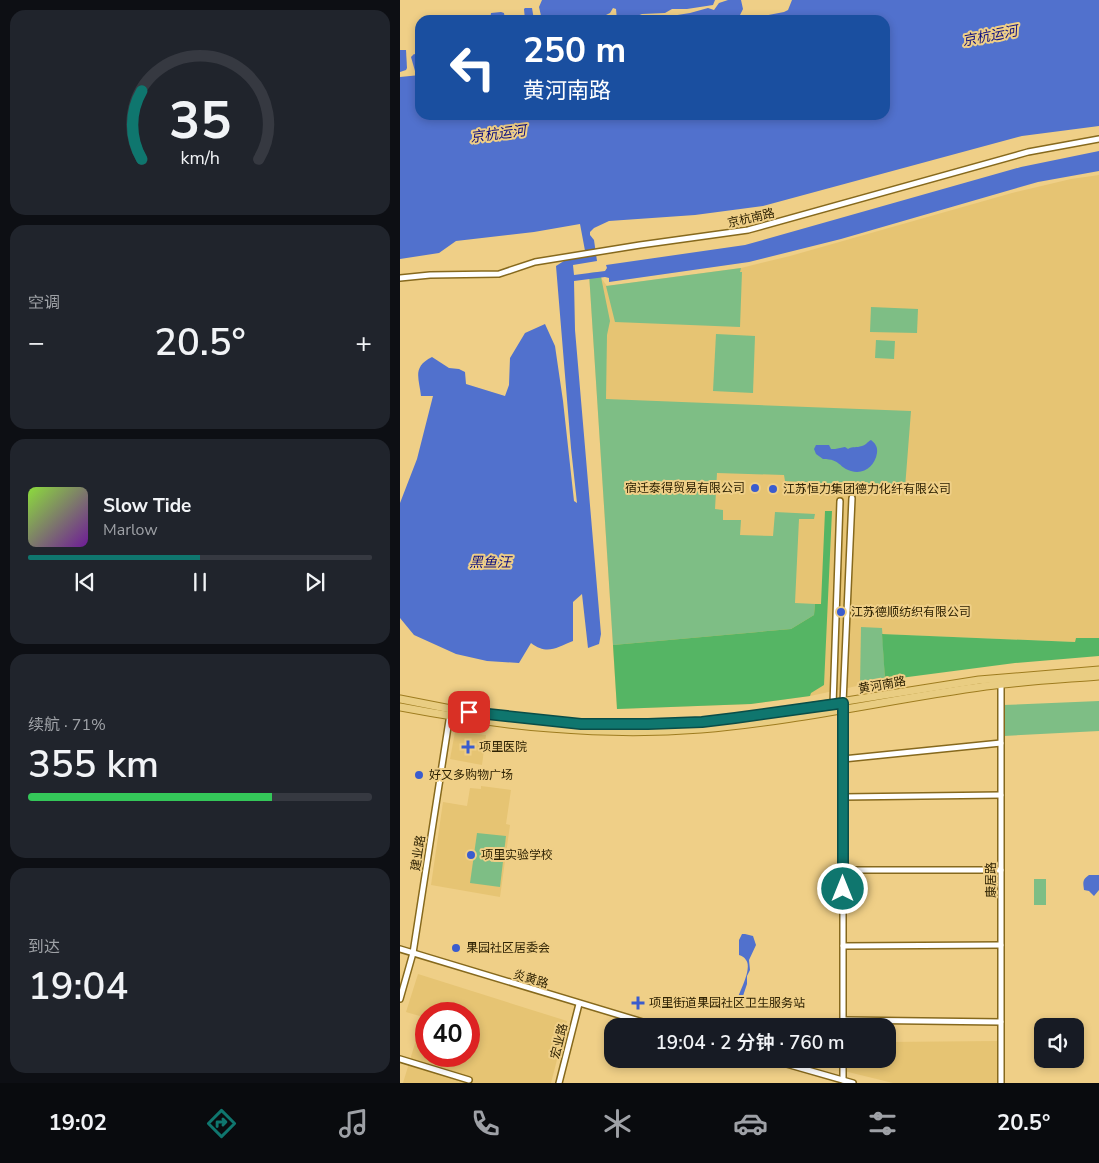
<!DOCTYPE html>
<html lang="zh">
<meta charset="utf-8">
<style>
:root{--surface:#171b24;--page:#20242c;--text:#f1f3f6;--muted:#9ea1a6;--line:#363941;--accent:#0f766e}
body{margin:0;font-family:"Nunito Sans","Noto Sans SC",sans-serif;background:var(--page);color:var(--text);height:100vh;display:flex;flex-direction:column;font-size:19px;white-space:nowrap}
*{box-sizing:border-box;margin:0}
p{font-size:16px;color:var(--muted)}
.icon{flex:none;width:28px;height:28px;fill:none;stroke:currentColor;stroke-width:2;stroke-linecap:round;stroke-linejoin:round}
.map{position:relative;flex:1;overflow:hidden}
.panel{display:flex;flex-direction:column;gap:10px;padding:10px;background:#0d0f14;width:400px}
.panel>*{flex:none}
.guide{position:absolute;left:15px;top:15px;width:475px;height:105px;border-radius:15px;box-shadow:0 2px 8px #0003;background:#1a4fa0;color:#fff;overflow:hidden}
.tools{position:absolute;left:634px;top:1018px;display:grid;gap:10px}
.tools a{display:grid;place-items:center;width:50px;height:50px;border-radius:10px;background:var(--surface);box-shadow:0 2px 8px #0003;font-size:25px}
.speed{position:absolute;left:15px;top:1002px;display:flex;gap:10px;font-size:25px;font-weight:700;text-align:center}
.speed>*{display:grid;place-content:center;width:65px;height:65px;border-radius:50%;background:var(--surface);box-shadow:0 2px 8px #0003;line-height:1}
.speed .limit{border:8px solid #d22;background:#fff;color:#111}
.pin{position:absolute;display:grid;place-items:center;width:42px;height:42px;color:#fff;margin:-21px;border-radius:10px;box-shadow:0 2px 8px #0006}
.me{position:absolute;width:55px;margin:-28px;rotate:0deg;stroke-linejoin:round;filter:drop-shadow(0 0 4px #0008)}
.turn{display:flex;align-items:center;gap:18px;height:105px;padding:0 25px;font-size:22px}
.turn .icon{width:65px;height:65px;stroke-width:2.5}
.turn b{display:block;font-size:35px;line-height:42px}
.big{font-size:38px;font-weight:600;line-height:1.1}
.panel .widget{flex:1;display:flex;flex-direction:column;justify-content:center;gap:8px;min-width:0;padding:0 18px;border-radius:15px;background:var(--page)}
.panel .dial{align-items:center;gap:0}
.dial svg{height:130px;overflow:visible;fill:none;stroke:var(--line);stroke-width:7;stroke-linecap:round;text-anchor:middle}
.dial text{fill:var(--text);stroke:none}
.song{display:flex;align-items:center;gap:15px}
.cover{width:60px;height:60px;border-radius:8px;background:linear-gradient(135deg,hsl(90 70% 55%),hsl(280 70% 35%))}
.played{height:5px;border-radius:2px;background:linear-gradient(90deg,var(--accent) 50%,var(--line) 50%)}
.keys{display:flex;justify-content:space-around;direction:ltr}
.heat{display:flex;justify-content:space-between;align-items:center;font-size:28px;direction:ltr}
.charge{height:8px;border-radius:4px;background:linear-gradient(90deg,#34c759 71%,var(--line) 0)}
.trip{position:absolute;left:204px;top:1018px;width:292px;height:50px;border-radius:15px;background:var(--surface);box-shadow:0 2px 8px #0003;font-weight:600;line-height:50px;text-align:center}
.tab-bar{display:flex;height:80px;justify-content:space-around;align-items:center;background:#090b0e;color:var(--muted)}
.tab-bar .icon{width:35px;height:35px}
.tab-bar .on{color:var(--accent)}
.tab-bar b{font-size:22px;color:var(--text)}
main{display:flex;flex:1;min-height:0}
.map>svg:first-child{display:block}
.built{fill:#e6c473;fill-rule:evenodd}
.green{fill:#7ebe85}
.forest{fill:#55b564}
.water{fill:#5171cd}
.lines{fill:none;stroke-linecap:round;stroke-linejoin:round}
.minor-casing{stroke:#86691d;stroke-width:8}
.major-casing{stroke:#9e7c1f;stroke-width:9}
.minor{stroke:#fff;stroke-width:5}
.major{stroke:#e9cd82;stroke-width:7}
.route-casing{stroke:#0a4d48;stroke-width:12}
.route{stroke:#0f766e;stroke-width:9}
.poi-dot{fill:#3a5cce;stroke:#efcf87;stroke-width:2}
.labels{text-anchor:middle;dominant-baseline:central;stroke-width:4;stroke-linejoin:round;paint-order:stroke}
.street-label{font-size:12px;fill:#2e2203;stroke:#efcf87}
.poi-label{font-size:12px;fill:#2e2203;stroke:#efcf87;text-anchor:start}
.water-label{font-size:14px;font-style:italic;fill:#0b0e80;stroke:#efcf87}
</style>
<main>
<section class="panel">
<div class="widget dial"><svg viewBox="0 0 100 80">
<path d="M14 69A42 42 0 1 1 86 69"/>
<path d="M14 69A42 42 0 0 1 14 27" stroke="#0f766e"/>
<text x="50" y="56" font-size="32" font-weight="700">35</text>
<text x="50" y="72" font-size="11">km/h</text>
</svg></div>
<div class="widget"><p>空调</p>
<div class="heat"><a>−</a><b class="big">20.5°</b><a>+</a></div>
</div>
<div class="widget">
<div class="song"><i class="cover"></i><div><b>Slow Tide</b><p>Marlow</p></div></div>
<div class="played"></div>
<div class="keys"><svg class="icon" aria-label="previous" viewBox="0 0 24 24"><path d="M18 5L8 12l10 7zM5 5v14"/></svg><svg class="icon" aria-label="pause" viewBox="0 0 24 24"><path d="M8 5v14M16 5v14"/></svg><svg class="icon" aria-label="next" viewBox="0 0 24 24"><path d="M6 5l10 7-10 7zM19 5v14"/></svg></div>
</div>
<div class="widget"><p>续航 · 71%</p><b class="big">355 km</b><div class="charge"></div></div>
<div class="widget"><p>到达</p><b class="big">19:04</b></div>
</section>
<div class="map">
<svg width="699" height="1083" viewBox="0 0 699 1083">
<rect width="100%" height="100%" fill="#efcf87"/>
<g class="built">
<path d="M699,175V638H676L675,642L482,634L485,680L410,696L351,704L217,709L189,273L200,272L202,279L207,286L341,268L390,256L612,193L671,179Z"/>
<path d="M55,732L86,735L82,765L50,759Z"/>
<path d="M81,786L111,790L106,824L110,825L100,897L31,885L43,802L67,806L70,788L81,789Z"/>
<path d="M18,974L167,1021L151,1083H3L23,1017L6,1012ZM26,1014H69V1056H26Z"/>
<path d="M598,1041V1083H493L444,1071V1059H488V1042Z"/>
</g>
<g class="green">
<path d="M341,268L340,272H342L340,327L215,322L206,286Z"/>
<path d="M200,272L210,321L207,335L206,399L511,411L505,488L385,481L384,475L317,473L315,509L323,510V520H341L340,535L373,536L375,512L415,514L414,519H399L395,603L415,604L414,615L391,629L213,645L189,273Z"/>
<path d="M471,307L518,309L517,333L470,332Z"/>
<path d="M316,334L355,336L353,393L313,391Z"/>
<path d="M476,340L495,341L494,359L475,358Z"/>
<path d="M461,627L482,628L485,680L460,686Z"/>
<path d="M699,701V731L604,736L603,705Z"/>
<path d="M77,833L106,836L100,887L70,883Z"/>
<rect x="634" y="879" width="12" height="26"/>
</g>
<g class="forest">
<path d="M425,511H432L424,685L411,693L410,696L351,704L217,709L213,645L391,629L414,615L415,604H421Z"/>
<path d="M482,634L675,642L676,638H699V656L615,663L485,680Z"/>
</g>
<g class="water">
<path d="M142,0H315L313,5L287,9H272L265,13L242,14L227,20H217L216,9L213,8L210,13L206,15L163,20H142L139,7Z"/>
<path d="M328,0H341L343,9L340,15L319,20H246L290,13L308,8L314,10L319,3Z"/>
<path d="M392,0H699V126L622,136L363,206L295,215L209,221L194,228L190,232V235L194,240L197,261L173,265L174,275L205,271L207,268L206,265L345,245L621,167L699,151V171L638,182L441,239L349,262L209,282V278L205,277L174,281L175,330L201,634L199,644L188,648L182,594L173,602V641C156,648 147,655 131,643L119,663L87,661L56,654L14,635L0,618V503L17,459L33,396H21C19,378 12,367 32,357L49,368L59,369L65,372L66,384L105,396L109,385L110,358L125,333L145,324L155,346L163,401L174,501L177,503L171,448L156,266L167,259L186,256L180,224L134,232L56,241L39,253L0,259V77L20,75V115H485V20H342L384,12L388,10Z"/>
<path d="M125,8H132L134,20H125L124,9Z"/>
<path d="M101,12L104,13L105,20H90L91,13Z"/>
<path d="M0,50H6L7,68L6,70L0,72Z"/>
<path d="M14,54L20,56V68L15,71L11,57Z"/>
<path d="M471,440C475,443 478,447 477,453C475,466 464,475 451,471C439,468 441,459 423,459L416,454L414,449L416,445H429L431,449H435L445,447L448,449C453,446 456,448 462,446C466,445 467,442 471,440Z"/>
<path d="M689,875H699V890L694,896L689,891L684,890C683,882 682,880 689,875Z"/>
<path d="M342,934H345L353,936L356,945L349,960L350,970L347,976V984L339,1008L336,1003C338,994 353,969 346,960C344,957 342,956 339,955V940Z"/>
</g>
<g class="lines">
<defs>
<g id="minor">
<path d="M0,278L30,275L99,274L135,262L240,245L348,230L628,152L699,139"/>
<path d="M601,683V1083"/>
<path d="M433,705L440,501"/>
<path d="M443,759L601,743"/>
<path d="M443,797L601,795"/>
<path d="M443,870H601"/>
<path d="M443,946L601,945"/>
<path d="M0,949L256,1026"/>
<path d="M0,999L13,953L50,714"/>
<path d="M443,1020L601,1022"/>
<path d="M443,1026V703L452,498"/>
<path d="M0,1059L69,1080"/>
<path d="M369,1059L453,1083"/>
<path d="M443,1080V1059"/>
<path d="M159,1083L179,1004"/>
</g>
<g id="major">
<path d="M0,699L51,709L161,723L248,724L302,722L351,716L579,680L699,670"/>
<path d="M0,707C100,726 200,737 301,729C397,721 491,699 586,686C623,681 661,679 699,676"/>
</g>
</defs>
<use href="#minor" class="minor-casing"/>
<use href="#major" class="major-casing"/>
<use href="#minor" class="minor"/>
<use href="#major" class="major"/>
</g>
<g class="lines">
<defs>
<path id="route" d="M69,712L181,724H248L302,722L335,718L443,703V889"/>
</defs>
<use href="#route" class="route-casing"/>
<use href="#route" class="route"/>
</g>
<g class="poi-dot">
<circle cx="355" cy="488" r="5"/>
<circle cx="373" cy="489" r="5"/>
<circle cx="441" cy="612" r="5"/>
<path d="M65.5 739.5h5v5h5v5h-5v5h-5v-5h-5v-5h5z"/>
<circle cx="19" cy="775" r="5"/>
<circle cx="71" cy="855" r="5"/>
<circle cx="56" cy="948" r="5"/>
<path d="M235.5 995.5h5v5h5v5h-5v5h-5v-5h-5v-5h5z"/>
</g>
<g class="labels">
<g class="street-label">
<text transform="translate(351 218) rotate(-13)">京杭南路</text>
<text transform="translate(482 685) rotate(-10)">黄河南路</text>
<text transform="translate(18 853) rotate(-81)">建业路</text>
<text transform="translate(591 880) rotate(-90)">康居路</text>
<text transform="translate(131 979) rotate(17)">炎黄路</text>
<text transform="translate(159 1041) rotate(-76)">宏业路</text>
</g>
<g class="poi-label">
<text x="345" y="488" text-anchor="end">宿迁泰得贸易有限公司</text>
<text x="383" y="489">江苏恒力集团德力化纤有限公司</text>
<text x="451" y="612">江苏德顺纺织有限公司</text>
<text x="79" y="747">项里医院</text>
<text x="29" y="775">好又多购物广场</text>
<text x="81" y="855">项里实验学校</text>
<text x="66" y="948">果园社区居委会</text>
<text x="249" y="1003">项里街道果园社区卫生服务站</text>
</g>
<g class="water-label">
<text transform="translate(590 36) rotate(-11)">京杭运河</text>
<text transform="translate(98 134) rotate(-7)">京杭运河</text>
<text x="90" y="562">黑鱼汪</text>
</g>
</g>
</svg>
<div class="tools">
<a><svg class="icon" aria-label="sound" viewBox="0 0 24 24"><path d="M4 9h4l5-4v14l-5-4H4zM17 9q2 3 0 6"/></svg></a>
</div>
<div class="speed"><div class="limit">40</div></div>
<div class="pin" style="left:69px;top:712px;background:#d93025"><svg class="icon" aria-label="arrive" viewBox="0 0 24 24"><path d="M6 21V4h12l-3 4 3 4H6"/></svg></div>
<svg class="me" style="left:443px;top:889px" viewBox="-20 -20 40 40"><circle r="17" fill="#0f766e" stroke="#fff" stroke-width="3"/><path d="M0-11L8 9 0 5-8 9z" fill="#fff"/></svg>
<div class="trip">19:04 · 2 分钟 · 760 m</div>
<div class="guide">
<div class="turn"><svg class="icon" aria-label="left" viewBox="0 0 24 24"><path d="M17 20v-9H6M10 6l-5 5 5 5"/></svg><div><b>250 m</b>黄河南路</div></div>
</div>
</div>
</main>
<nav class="tab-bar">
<b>19:02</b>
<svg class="icon on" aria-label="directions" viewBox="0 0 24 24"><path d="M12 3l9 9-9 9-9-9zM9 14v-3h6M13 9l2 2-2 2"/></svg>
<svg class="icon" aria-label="music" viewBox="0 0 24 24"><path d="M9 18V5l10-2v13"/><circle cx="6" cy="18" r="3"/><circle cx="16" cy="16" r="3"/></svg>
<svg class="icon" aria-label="phone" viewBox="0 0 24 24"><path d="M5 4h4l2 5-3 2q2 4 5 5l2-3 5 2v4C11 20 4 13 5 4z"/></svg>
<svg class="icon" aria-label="climate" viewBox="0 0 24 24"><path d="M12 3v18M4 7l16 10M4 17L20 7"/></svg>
<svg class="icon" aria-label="car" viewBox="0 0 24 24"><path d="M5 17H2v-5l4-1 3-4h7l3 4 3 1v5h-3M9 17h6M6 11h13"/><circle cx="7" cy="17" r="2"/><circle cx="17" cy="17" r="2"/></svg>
<svg class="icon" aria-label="filters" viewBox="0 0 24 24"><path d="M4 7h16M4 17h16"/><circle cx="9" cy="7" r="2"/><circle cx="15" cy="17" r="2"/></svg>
<b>20.5°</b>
</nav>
